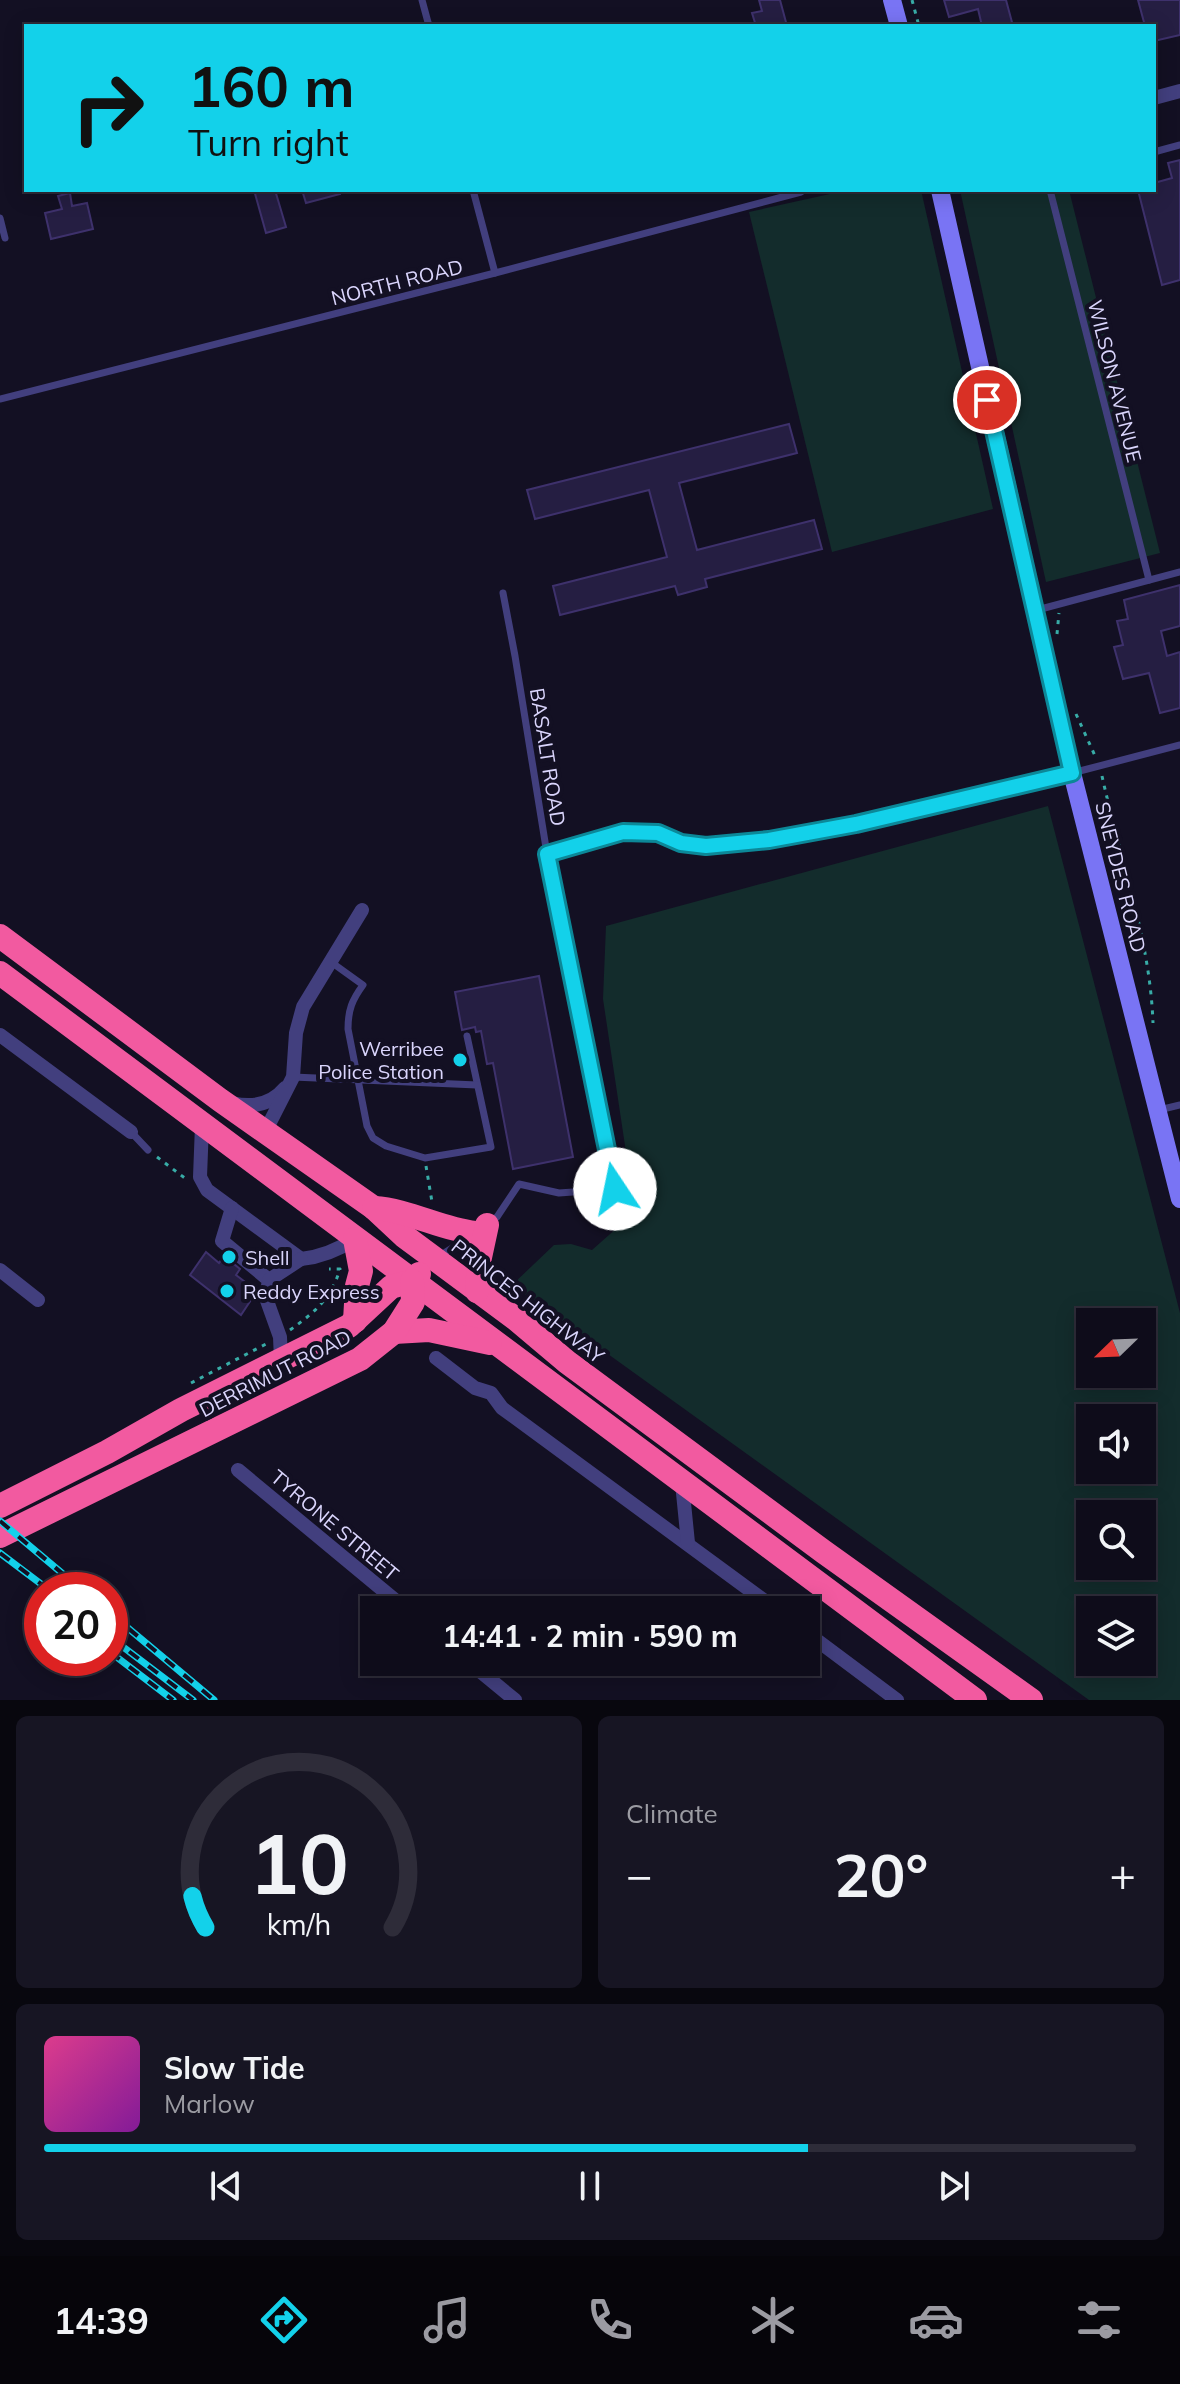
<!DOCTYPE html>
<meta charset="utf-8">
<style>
:root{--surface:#0e0c1a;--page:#171523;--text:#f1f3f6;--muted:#9b9ba2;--line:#2e2c39;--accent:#13d1ea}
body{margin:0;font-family:Mulish,sans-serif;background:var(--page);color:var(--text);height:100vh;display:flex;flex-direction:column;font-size:30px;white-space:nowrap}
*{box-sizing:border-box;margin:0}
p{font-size:26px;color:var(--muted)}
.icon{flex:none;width:44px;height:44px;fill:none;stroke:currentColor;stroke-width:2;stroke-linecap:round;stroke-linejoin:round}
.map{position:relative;height:1700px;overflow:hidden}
.details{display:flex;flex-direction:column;gap:16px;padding:16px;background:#08070e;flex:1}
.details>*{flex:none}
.top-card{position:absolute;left:24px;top:24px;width:1132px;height:168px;border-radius:0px;box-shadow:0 4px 20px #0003,0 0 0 2px var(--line);background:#13d1ea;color:#111;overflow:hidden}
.needle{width:52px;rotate:247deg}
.buttons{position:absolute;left:1076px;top:1308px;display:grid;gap:16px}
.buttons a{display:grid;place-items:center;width:80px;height:80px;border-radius:0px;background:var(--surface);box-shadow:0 4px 20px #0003,0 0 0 2px var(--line);font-size:40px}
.speed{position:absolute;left:24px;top:1572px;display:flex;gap:16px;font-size:40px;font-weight:700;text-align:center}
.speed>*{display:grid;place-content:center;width:104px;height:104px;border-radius:50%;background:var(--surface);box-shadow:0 4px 20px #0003,0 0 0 2px var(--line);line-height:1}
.speed .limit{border:12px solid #d22;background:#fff;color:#111}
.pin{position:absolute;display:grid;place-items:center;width:68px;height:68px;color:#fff;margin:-34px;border:4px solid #fff;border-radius:50%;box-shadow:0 2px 8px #0007}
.me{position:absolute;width:88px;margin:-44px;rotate:349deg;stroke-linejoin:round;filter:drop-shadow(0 0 6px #0008)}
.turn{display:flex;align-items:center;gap:28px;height:168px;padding:0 32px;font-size:36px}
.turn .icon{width:104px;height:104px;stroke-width:2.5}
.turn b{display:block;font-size:56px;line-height:68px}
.big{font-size:60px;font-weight:700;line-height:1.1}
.details .card{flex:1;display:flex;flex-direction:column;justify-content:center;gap:12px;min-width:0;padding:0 28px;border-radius:12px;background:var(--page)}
.details .dial{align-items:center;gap:0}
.dial svg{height:208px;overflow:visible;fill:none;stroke:var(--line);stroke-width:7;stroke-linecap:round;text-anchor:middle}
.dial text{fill:var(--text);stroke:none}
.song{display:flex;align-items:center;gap:24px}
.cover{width:96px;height:96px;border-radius:12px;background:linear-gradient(135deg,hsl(330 70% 55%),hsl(290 70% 35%))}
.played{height:8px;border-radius:4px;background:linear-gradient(90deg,var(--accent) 70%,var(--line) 70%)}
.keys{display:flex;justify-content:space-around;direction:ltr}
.heat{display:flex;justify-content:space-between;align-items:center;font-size:44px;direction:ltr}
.details .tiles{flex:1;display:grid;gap:16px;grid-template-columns:1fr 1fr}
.card:last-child{grid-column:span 2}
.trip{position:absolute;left:360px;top:1596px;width:460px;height:80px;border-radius:0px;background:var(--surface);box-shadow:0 4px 20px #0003,0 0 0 2px var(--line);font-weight:700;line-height:80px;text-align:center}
.tab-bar{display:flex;height:128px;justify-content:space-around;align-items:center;background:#06050a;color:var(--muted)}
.tab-bar .icon{width:56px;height:56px}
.tab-bar .selected{color:var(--accent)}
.tab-bar b{font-size:36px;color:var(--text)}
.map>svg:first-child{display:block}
.green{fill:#132c2c;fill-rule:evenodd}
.building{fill:#251e42;stroke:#3e316c;stroke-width:2}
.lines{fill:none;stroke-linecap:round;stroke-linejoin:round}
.path{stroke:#38aca7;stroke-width:3;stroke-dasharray:4 6;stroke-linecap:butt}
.lane{stroke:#423f7e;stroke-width:7}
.street{stroke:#423f7e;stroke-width:14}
.secondary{stroke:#7974f4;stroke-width:18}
.highway{stroke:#f25aa0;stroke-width:24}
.rail-casing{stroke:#13d1ea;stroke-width:7}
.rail{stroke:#131023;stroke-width:4;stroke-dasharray:12;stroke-linecap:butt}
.route-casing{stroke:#0c8898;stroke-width:20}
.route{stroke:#13d1ea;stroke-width:14}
.poi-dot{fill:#13d1ea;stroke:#131023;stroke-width:3}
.labels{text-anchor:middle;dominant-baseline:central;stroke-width:8;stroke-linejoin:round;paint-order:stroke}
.street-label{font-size:20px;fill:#dad5fc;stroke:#131023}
.poi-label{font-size:20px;fill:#dad5fc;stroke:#131023;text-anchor:start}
</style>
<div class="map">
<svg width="1180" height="1700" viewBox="0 0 1180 1700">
<rect width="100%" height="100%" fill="#131023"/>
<g class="green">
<path d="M848,190H921L993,509L832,552L749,212Z"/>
<path d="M960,190H1069L1160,553L1046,582Z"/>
<path d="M1048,806L1180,1313V1700H1089L512,1285L554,1245L571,1244L592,1250L635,1212L603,999L606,926ZM1090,1322H1142V1374H1090ZM1090,1418H1142V1470H1090ZM1090,1514H1142V1566H1090ZM1090,1610H1142V1662H1090Z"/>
</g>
<g class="building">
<path d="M759,0H780L787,26H756L752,13L762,11Z"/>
<path d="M944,0H1006L1013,26H982L978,9L949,17Z"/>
<path d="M1138,0H1180V35L1154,41V26H1145Z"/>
<path d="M1180,160V280L1162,285L1138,190H1154V183L1172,178L1168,163Z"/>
<path d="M254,190H275L286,227L266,233Z"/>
<path d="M302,190H340V194L306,203Z"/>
<path d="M70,193L72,206L87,203L93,229L51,239L45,213L62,209L58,196Z"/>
<path d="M789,424L797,453L679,483L697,550L814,520L822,549L705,579L707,587L678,595L675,586L560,615L553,586L667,557L649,490L535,519L527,490Z"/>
<path d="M1180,585V626L1161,631L1167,656L1180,652V708L1160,713L1149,673L1123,679L1114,647L1123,645L1117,621L1128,619L1124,600Z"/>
<path d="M539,976L573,1157L513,1169L493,1063L487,1064L481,1031L476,1032L475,1027L462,1030L455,992Z"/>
<path d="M206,1252L219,1263L224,1256L240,1269L236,1275L257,1291L241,1315L190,1275Z"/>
</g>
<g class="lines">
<g class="path">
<path d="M912,0L919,26"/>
<path d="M1057,634L1059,613"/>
<path d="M1076,714L1096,758"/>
<path d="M1102,776C1120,858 1150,939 1153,1023"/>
<path d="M157,1157L186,1179"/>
<path d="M426,1166L432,1202"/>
<path d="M290,1330C315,1312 331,1299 340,1269H329"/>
<path d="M191,1383L266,1344"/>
</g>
<g class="lane">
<path d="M422,0L429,26"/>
<path d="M1154,152L1180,145"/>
<path d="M473,190L495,273"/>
<path d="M1050,190L1149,580"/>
<path d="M0,218L5,238"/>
<path d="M0,399L495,273L801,192"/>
<path d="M1037,610L1180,572"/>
<path d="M547,854L623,832L658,833L681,843L706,846L769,840L856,824L1072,773L1180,745"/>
<path d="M331,962L363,985C352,1000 348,1010 348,1029L367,1126L373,1138L386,1146L425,1158L491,1147L467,1036"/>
<path d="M293,1077L477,1085"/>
<path d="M1159,1110L1180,1105"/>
<path d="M131,1132L148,1150"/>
<path d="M491,1221L497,1217L519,1184L559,1193L615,1189L547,854L515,656L503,593"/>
<path d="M438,1257L468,1238"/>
</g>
<g class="street">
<path d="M1154,98L1180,91"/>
<path d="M0,1035L131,1132"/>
<path d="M232,1103C253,1108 271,1105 285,1088"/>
<path d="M202,1125L200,1177L207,1190L301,1259C321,1257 338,1250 355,1239"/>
<path d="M265,1132L293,1077L296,1033L303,1007L362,910"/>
<path d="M232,1208L222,1241L269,1280L266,1298L280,1337L281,1360"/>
<path d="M0,1270L38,1300"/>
<path d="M269,1280L301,1259"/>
<path d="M436,1358L475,1388L491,1393L502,1408L777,1610"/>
<path d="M238,1470L407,1610"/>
<path d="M682,1483L688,1543"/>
<path d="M806,1632L897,1700"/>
<path d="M469,1662L515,1700"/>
</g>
<g class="secondary">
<path d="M892,0L899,26"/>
<path d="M940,190L1072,773L1180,1199"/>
</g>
<g class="highway">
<path d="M0,936L220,1100L374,1208L404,1236L516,1319L567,1362L824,1552L1031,1700"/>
<path d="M0,973L975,1700"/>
<path d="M374,1208C409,1210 440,1229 475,1233"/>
<path d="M477,1291L479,1262L487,1225"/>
<path d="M355,1321L357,1286L361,1271L355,1239"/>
<path d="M394,1332L429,1330L490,1343"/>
<path d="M0,1506L107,1452L181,1410L349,1326L391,1287L412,1281L419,1274"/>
<path d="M0,1536L360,1359L394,1332L413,1302L412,1281"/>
</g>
<defs>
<g id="rail">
<path d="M0,1521L82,1590"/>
<path d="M0,1553L49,1590"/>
<path d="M110,1613L214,1700"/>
<path d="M110,1637L193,1700"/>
<path d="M110,1652L173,1700"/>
</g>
</defs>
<use href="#rail" class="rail-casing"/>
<use href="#rail" class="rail"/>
</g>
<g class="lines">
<defs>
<path id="route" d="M615,1189L547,854L623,832L658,833L681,843L706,846L769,840L856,824L1072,773L987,400"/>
</defs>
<use href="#route" class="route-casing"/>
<use href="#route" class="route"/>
</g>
<g class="poi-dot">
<circle cx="460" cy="1060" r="8"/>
<circle cx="229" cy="1257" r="8"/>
<circle cx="227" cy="1291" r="8"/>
</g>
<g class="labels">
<g class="street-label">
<text transform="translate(397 282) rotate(-14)">NORTH ROAD</text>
<text transform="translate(1115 381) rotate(76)">WILSON AVENUE</text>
<text transform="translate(548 757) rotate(81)">BASALT ROAD</text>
<text transform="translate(1121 877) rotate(76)">SNEYDES ROAD</text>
<text transform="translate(528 1301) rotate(38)">PRINCES HIGHWAY</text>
<text transform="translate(275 1373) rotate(-27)">DERRIMUT ROAD</text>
<text transform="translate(335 1525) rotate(40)">TYRONE STREET</text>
</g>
<g class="poi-label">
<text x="444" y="1048" text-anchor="end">Werribee<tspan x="444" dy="23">Police Station</tspan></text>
<text x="245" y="1257">Shell</text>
<text x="243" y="1291">Reddy Express</text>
</g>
</g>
</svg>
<div class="buttons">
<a><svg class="needle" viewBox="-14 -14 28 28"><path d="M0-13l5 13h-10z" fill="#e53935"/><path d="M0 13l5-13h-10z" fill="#9b9ba2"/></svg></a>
<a><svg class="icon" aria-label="sound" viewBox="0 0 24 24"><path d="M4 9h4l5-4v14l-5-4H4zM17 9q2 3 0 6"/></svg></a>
<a><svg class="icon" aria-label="search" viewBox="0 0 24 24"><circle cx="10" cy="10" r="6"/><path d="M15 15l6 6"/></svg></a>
<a><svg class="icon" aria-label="layers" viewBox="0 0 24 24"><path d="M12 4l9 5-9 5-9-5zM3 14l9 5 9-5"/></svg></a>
</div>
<div class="speed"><div class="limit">20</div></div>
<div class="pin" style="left:987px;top:400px;background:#d93025"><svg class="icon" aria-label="arrive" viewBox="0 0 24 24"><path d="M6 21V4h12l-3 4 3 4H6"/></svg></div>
<svg class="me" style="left:615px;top:1189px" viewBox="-20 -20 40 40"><circle r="19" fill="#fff"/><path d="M0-13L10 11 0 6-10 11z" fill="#13d1ea"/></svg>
<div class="trip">14:41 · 2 min · 590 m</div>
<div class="top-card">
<div class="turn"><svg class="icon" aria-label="right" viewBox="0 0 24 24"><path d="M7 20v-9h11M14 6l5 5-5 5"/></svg><div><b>160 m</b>Turn right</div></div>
</div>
</div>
<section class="details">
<div class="tiles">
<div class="card dial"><svg viewBox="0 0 100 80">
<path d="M14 69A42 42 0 1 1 86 69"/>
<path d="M14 69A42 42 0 0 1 9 57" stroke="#13d1ea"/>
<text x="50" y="56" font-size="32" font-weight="700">10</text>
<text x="50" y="72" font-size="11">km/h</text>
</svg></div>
<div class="card"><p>Climate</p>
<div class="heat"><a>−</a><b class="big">20°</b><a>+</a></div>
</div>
<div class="card">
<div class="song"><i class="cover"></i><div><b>Slow Tide</b><p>Marlow</p></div></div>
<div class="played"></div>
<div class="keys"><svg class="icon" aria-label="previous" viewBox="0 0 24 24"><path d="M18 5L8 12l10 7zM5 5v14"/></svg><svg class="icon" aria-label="pause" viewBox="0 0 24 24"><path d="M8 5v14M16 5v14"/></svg><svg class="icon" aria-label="next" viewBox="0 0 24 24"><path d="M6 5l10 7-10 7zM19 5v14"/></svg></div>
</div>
</div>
</section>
<nav class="tab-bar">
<b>14:39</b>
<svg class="icon selected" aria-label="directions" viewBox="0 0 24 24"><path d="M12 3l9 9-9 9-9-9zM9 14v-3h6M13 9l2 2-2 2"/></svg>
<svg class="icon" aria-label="music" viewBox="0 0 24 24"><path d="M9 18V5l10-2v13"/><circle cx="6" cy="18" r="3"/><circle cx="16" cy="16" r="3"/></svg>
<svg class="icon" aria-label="phone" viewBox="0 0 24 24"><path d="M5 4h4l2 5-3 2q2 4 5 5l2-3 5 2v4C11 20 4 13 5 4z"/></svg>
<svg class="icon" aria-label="climate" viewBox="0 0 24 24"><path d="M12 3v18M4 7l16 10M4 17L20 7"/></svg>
<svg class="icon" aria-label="car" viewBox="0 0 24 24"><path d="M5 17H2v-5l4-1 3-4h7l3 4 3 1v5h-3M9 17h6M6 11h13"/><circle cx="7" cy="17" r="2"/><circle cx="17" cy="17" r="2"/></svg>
<svg class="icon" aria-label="filters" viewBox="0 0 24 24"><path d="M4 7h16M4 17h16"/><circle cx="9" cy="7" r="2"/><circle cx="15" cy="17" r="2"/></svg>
</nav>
